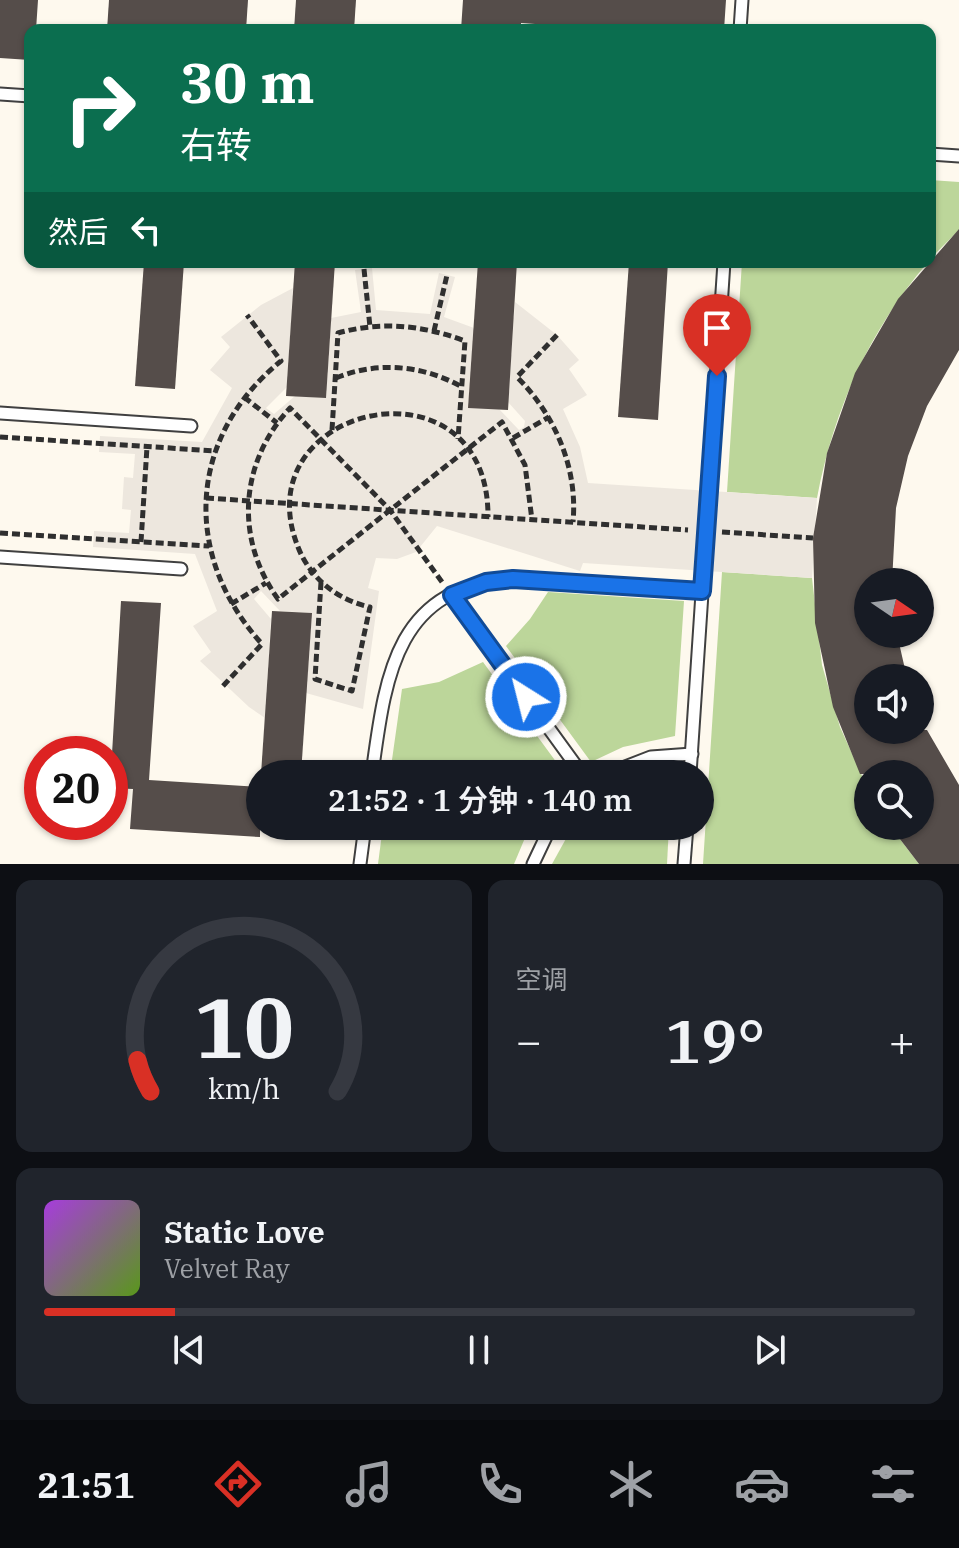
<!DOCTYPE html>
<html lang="zh">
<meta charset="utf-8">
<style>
:root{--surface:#171b24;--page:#20242c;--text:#f1f3f6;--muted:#9ea1a6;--line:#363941;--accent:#d93025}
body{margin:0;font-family:"IBM Plex Serif","Noto Sans SC",serif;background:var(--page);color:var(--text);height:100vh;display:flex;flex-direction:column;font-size:30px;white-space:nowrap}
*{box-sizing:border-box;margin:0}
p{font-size:26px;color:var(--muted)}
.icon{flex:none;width:44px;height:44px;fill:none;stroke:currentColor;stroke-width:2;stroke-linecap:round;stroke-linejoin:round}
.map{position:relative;height:864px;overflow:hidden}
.panel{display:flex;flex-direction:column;gap:16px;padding:16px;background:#0d0f14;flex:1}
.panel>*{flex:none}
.guide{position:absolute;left:24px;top:24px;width:912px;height:244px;border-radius:16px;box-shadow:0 2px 6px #0004;background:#0b6e4f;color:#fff;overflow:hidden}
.needle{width:52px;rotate:103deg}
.controls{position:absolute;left:854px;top:568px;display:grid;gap:16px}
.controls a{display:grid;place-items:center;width:80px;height:80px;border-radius:50%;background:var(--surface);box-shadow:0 2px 6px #0004;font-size:40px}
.speed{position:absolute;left:24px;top:736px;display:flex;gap:16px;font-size:40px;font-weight:700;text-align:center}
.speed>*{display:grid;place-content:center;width:104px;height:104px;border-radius:50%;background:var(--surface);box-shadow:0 2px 6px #0004;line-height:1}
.speed .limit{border:12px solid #d22;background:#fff;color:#111}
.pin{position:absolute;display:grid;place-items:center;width:68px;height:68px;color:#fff;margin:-82px -34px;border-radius:50% 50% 50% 0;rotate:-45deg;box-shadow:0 0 8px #0007}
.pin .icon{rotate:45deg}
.me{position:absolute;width:88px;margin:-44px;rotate:324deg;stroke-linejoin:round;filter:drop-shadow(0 0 6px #0008)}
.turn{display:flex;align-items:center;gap:28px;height:168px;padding:0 24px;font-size:36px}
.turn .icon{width:104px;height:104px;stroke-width:2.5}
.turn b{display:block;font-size:56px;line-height:68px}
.then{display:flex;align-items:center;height:76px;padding:0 24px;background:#0003;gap:16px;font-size:30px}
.big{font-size:60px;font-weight:600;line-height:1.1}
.panel .card{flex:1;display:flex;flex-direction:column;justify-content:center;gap:12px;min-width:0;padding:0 28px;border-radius:16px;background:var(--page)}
.panel .dial{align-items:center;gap:0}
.dial svg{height:208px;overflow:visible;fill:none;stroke:var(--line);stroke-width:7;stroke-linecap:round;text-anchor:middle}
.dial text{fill:var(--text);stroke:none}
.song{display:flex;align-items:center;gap:24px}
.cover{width:96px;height:96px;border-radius:12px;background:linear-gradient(135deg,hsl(280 70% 55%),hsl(90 70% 35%))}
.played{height:8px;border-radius:4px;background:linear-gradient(90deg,var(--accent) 15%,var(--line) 15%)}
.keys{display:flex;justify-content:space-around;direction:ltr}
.heat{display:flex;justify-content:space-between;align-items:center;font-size:44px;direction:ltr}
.panel .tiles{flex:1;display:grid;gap:16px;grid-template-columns:1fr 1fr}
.card:last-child{grid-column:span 2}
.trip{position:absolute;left:246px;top:760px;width:468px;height:80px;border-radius:40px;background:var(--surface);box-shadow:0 2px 6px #0004;font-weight:600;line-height:80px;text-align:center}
.dock{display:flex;height:128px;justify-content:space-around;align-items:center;background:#090b0e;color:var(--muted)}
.dock .icon{width:56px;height:56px}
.dock .current{color:var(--accent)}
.dock b{font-size:36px;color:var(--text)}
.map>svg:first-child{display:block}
.forest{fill:#bcd69a}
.plaza{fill:#ede7de}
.building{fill:#554d4a}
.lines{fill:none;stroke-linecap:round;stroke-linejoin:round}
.lane-casing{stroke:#404040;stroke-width:15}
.path{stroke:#2f2f2f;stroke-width:5;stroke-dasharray:8 4;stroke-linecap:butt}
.lane{stroke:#fff;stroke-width:11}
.route-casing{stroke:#114b97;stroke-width:20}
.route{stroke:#1a73e8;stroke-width:14}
</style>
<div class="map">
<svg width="959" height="864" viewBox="0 0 959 864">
<rect width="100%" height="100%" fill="#fef9ee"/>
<g class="forest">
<path d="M930,180L959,182V230L930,259Z"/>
<path d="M742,262H928C869,331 834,409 817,498L727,492Z"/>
<path d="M722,572L812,578L822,665L840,727L868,789V826H890L919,864H703Z"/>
<path d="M548,592L684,601L675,736L623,747L591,762L506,646L530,619Z"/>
<path d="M483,662L565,774H390L402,689L439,682Z"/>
<path d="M383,826H530L514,864H378Z"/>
<path d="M573,826H669L667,864H552Z"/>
</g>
<path class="plaza" d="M372,268L376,310L430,314L439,273L455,277L444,317L474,328L499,409L519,430L524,427L525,421L508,402L515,302L557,335L579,360L569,369L587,395L563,409L580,447L588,483L817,498L812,578L583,563L580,571L437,526L416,552L397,559L376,558L368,588L379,591L363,709L306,693L311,613L280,611L261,591L254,599L271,619L265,718L249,707L200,661L211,652L193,626L217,611L195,554L93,547L94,531L129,533L131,510L122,509L124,477L133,478L135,454L99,452L100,436L202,442L232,388L210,370L230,347L221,337L261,305L293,288L287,387L266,408L274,414L295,396L326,398L331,318L361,312L355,270Z"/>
<g class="building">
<path d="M0,0H38L36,30H30V60L0,58Z"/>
<path d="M109,0H248L246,30H107Z"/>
<path d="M296,0H356L354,30H294Z"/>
<path d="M463,0H726L724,30H619L521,23V30H461Z"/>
<path d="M959,229V350L927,406L908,456L896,508L892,582H868V634H897L907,678H868V730H927L959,785V864H919L890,826H920V774H860L833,707L815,623L813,538L827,453L855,373L898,299Z"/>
<path d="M144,262H184L175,389L135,386Z"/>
<path d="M295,262H335L326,398L286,396Z"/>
<path d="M478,262H517L508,410L468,408Z"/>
<path d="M629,262H668L658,420L618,417Z"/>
<path d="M121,601L161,603L149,780L260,787V837L130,829L133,789L110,788Z"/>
<path d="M272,611L312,613L301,774H261Z"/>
</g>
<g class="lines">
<defs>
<g id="lane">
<path d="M740,30L742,0"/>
<path d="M0,94L30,96"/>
<path d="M930,154L959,156"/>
<path d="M0,413L191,426"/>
<path d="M0,557L181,569"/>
<path d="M452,595L582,774"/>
<path d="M372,774C385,680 394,585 513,579L702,591"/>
<path d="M607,774L651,757L692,754"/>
<path d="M690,774L724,262"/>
<path d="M360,864L365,826"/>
<path d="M533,864L551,826"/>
<path d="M684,864L687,826"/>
</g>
</defs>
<use href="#lane" class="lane-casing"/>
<g class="path">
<path d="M364,269L370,327"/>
<path d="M434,331L447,275"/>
<path d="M557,335L517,377C555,415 578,468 573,522"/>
<path d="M336,378C377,361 423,365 462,387"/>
<path d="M244,397L277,423"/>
<path d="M332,430L338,333C382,321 422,325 465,341L458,439"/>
<path d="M0,437L216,451"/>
<path d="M513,438L549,417"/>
<path d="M206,498L688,530"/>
<path d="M722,532L813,538"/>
<path d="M0,533L209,546"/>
<path d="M141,542L147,447"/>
<path d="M321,582L315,679L352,691L370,607C337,600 310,578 298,547C241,404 489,350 488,517"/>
<path d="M442,582L390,510L290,408C240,462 234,538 278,599C352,540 427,481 502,422L525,465L532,520"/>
<path d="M231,604L266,583"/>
<path d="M223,686L262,644C182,556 187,437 281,361L247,315"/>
</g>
<use href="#lane" class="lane"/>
</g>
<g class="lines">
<defs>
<path id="route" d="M526,697L452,595L486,582L513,579L702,591L717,376"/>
</defs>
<use href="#route" class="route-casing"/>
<use href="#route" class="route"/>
</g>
</svg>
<div class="controls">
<a><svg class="needle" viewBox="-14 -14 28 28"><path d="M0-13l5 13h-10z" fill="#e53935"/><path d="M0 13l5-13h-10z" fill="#9ea1a6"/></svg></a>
<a><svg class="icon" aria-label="sound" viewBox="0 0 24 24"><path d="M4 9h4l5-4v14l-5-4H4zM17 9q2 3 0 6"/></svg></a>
<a><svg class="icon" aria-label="search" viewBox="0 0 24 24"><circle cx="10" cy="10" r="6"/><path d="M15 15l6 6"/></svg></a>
</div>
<div class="speed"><div class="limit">20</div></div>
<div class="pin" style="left:717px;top:376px;background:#d93025"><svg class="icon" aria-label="arrive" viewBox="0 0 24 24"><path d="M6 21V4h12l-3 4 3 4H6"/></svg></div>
<svg class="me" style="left:526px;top:697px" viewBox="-20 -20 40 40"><circle r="17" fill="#1a73e8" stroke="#fff" stroke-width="3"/><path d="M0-11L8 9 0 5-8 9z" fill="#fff"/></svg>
<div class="trip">21:52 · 1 分钟 · 140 m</div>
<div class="guide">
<div class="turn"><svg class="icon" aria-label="right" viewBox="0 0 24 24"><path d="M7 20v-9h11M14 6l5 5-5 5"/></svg><div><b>30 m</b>右转</div></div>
<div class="then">然后<svg class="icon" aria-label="left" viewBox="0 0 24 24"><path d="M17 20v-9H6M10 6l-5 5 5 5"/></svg></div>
</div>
</div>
<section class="panel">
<div class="tiles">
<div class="card dial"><svg viewBox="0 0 100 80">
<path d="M14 69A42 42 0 1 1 86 69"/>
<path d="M14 69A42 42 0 0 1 9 57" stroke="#d93025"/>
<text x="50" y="56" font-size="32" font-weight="700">10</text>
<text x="50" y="72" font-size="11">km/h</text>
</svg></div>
<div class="card"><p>空调</p>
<div class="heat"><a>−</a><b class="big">19°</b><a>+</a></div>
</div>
<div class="card">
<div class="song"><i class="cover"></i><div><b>Static Love</b><p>Velvet Ray</p></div></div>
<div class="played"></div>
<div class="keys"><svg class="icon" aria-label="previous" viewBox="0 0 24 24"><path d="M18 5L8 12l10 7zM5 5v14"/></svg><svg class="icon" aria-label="pause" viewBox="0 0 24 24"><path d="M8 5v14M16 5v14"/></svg><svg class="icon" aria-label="next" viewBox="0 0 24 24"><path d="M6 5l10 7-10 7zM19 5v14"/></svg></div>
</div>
</div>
</section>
<nav class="dock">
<b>21:51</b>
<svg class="icon current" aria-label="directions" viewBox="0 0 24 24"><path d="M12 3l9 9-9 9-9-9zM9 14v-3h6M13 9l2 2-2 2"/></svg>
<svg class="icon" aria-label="music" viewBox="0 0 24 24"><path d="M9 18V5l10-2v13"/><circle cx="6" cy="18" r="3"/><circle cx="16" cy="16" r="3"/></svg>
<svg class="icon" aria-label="phone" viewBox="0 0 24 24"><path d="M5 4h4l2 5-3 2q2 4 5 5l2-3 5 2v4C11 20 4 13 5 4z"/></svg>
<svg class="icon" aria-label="climate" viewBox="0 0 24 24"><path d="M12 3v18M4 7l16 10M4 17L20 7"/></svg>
<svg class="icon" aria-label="car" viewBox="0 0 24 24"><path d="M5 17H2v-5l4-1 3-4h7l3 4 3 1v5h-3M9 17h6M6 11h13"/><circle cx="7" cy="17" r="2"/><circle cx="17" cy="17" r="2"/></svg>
<svg class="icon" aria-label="filters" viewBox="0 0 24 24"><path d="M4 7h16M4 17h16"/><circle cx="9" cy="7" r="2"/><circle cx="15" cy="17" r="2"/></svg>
</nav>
